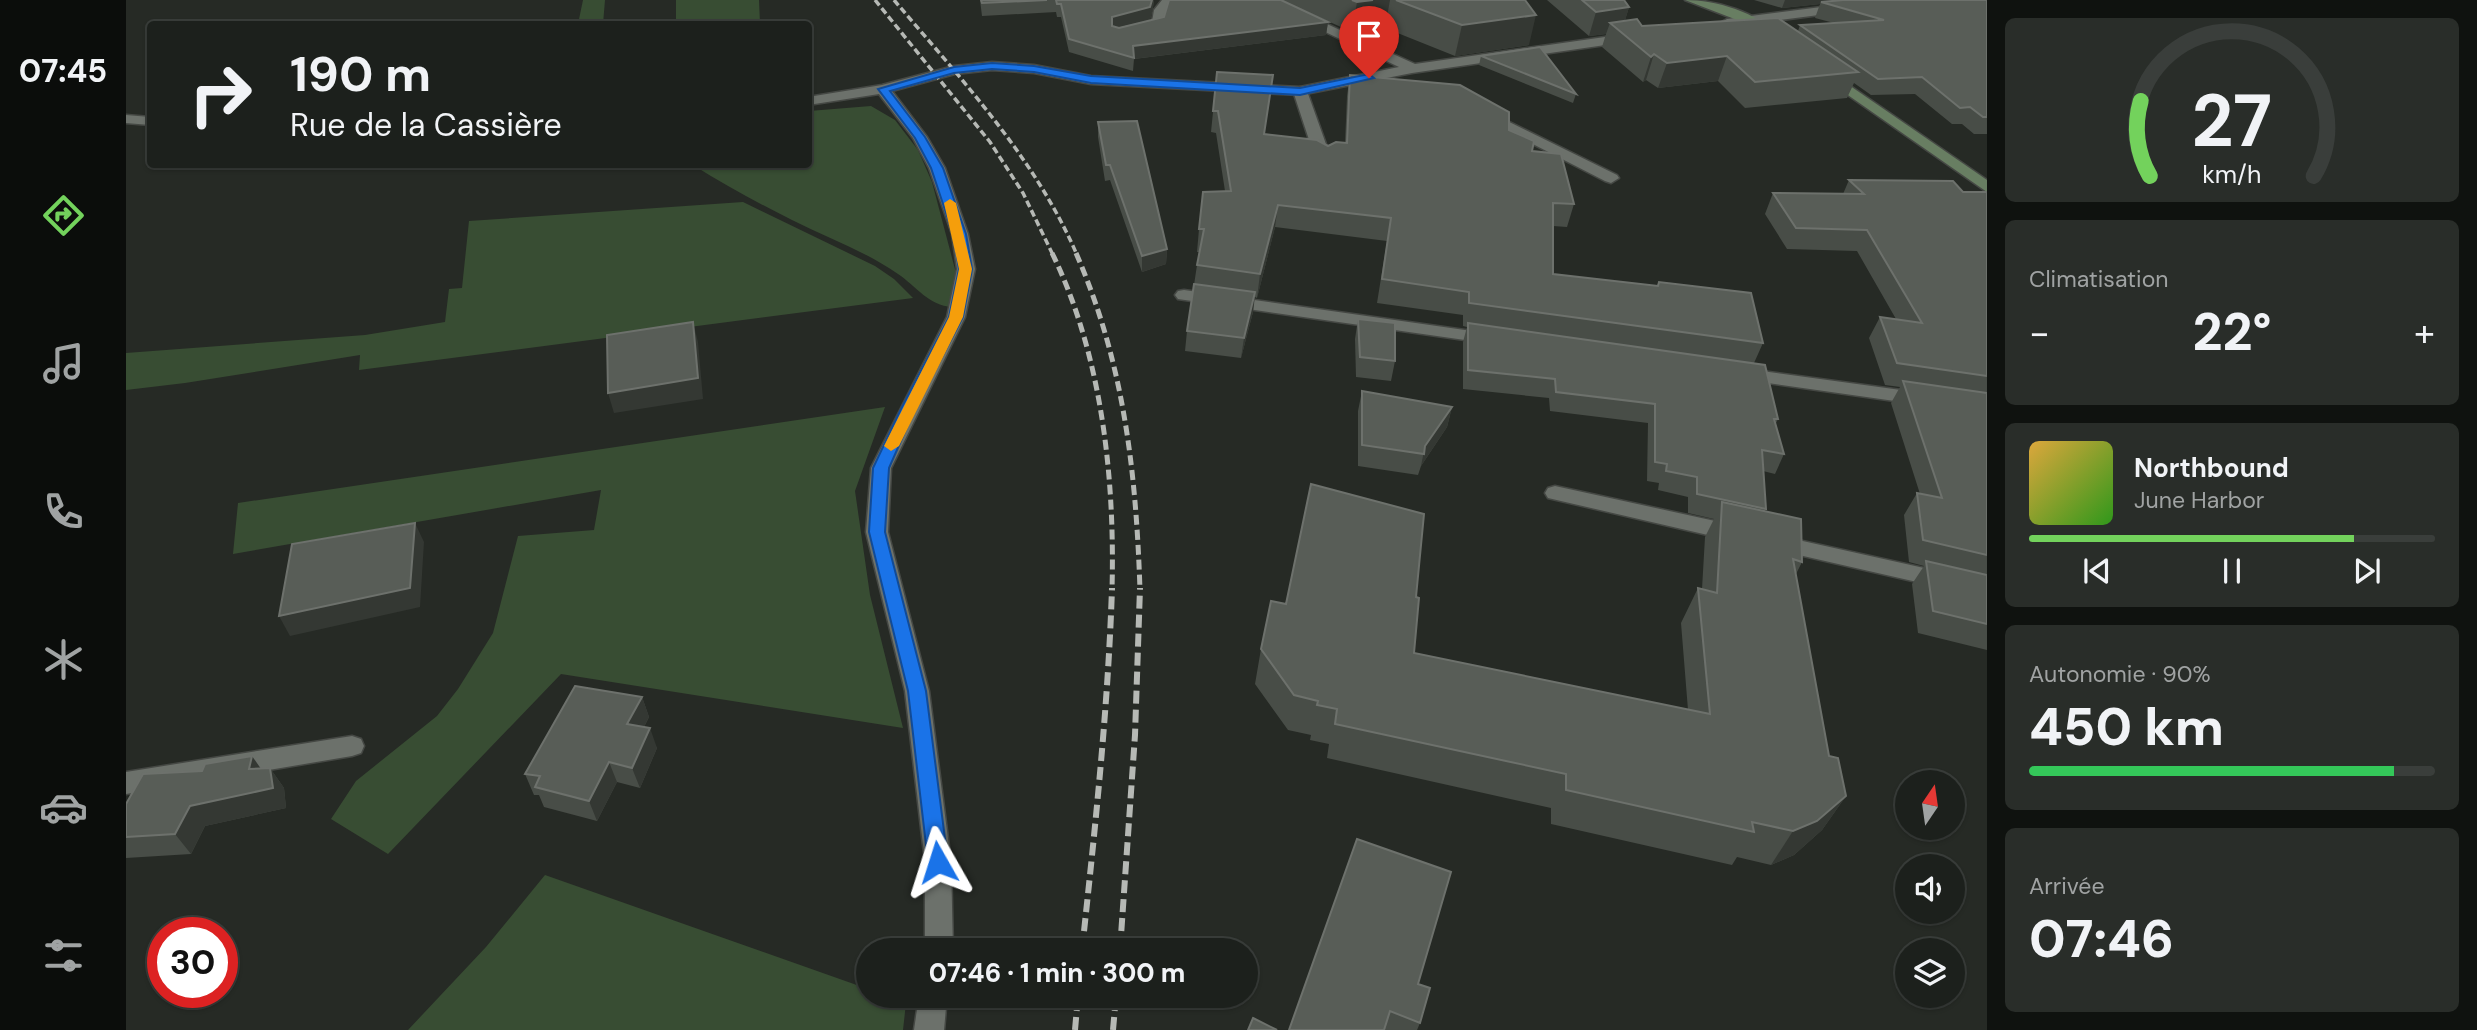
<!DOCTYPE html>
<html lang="fr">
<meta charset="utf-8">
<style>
:root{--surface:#1c201c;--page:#292d29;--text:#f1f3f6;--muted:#a0a3a3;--line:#3a3e3b;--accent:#73d25c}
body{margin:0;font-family:"DM Sans",sans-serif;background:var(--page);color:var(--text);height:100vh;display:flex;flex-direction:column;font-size:26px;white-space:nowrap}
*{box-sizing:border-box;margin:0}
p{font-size:23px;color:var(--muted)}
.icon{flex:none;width:38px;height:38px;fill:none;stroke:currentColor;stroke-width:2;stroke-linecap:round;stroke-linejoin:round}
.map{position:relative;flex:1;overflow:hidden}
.side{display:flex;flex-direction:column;gap:18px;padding:18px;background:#0f120f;width:490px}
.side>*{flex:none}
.banner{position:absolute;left:21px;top:21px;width:665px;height:147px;border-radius:7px;box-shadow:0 2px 5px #0004,0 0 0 2px var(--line);background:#1c201c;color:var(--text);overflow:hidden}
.needle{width:46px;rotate:13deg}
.fabs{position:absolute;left:1769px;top:770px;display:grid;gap:14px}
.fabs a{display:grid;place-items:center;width:70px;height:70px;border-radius:50%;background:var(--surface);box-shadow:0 2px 5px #0004,0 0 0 2px var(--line);font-size:35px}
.speed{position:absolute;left:21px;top:917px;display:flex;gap:14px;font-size:35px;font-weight:700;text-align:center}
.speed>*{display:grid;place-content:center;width:91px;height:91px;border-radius:50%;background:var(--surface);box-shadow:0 2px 5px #0004,0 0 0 2px var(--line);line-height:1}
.speed .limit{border:10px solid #d22;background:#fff;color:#111}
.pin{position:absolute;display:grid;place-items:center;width:60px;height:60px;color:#fff;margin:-72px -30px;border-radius:50% 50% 50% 0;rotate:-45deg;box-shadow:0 0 7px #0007}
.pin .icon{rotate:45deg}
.me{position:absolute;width:77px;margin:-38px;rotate:354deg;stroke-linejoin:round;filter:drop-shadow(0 0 5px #0008)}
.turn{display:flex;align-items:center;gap:24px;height:147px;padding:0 28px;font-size:32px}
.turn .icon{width:91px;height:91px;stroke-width:2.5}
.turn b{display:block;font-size:49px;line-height:60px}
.big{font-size:52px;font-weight:800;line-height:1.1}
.side .tile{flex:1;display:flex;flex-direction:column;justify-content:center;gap:10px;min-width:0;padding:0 24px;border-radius:10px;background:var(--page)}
.side .dial{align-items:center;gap:0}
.dial svg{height:182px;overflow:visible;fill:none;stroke:var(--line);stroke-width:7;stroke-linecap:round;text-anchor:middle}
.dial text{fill:var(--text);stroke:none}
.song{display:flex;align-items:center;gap:21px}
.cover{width:84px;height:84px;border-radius:10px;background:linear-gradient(135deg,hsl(40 70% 55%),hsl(110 70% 35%))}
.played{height:7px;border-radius:4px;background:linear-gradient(90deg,var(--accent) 80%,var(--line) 80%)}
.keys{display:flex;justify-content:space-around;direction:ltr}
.heat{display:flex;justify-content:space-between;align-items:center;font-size:38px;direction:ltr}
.charge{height:10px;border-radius:5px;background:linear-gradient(90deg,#34c759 90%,var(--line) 0)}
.trip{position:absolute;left:730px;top:938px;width:402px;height:70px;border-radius:35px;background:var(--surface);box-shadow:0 2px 5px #0004,0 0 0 2px var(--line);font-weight:800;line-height:70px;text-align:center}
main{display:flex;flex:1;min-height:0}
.menu{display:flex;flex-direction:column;width:126px;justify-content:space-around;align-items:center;background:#0b0d0b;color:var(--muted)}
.menu .icon{width:49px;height:49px}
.menu .selected{color:var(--accent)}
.menu b{font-size:32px;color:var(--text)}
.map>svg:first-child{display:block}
.green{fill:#384d33}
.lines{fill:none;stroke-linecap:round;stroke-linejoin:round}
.lane-casing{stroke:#454844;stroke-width:3}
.street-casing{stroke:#454844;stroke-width:3}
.secondary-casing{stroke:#454844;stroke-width:3}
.lane{fill:#6c716b;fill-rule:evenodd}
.street{fill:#6c716b;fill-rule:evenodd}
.secondary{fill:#687e62;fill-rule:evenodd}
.rail-far2{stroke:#b6b9b5;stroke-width:3.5;stroke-dasharray:7 3.5;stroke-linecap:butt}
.rail-far1{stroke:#b6b9b5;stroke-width:5;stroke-dasharray:10 5;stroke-linecap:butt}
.rail{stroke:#b6b9b5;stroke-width:6;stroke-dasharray:13 6;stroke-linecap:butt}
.wall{fill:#484d47}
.shaded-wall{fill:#343833}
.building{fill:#585d57;stroke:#6d716c;stroke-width:2}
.route{fill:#1a73e8;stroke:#114b97;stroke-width:2}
.slow{fill:#f59e0b}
</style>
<main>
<nav class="menu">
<b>07:45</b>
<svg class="icon selected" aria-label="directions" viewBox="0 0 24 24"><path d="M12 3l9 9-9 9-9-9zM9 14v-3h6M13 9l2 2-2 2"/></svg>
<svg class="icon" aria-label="music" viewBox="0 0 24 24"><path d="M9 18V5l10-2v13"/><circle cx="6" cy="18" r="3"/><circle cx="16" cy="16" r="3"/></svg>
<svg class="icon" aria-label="phone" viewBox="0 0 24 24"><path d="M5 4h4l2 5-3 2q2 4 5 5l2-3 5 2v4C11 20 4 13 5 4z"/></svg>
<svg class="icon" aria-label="climate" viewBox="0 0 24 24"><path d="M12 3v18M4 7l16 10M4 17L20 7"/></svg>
<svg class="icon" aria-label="car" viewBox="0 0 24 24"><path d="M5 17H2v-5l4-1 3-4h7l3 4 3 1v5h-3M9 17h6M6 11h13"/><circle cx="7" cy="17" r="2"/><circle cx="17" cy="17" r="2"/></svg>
<svg class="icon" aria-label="filters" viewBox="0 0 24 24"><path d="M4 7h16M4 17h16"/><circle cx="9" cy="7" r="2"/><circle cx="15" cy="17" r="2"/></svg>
</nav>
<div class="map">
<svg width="1861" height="1030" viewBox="0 0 1861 1030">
<rect width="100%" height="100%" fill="#262a25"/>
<g class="green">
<path d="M457,0H479L477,24H452Z"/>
<path d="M550,0H633L634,24H550Z"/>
<path d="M745,106L769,120L792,150L806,182L830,273L826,307C803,306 790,286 772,274C739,251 702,238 666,220C632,203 599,185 567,165L682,164L683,111Z"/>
<path d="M617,202L749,266L768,279L787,298L233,370L234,355L59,383L0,390V353L239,335L319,322L323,289L336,288L343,221Z"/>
<path d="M759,407L729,491L744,595L777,728L435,674L262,854L205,819L230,781L311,716L332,689L367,633L392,536L468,530L475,490L107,554L112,503Z"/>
<path d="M419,875L742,989V996H760L780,1003L777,1030H282L360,947Z"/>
</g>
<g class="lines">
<defs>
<g id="lane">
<path d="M1036,0H1049L1040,11L1037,27L1007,32V26L1026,22L1028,10Z"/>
<path d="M1174,87L1181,91L1206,161L1203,164L1198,166L1190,161L1167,91Z"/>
</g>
<g id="street">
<path d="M1132,0H1148L1289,64L1507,33L1514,37L1507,41L1286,73L1174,95L965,84L908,73L866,70L829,74L766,91L801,137L819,168L842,234L849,269L839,317L765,468L762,532L803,691L825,862L827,950H799V862L779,691L740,532L745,468L821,317L831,269L826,234L803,168L787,138L753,94L682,105V97L756,85L828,66L866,62L908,65L965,76L1174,87L1273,67Z"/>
<path d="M1719,4L1724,5V11L1601,27L1594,23L1601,19Z"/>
<path d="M1359,110L1491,175L1493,178L1485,183L1479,181L1354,117L1352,114L1354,111Z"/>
<path d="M0,115L24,117V125L0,123Z"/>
<path d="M1058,290L1367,334L1376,339L1367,344L1052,299L1049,295L1052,291Z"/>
<path d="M1614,368L1797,393L1804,395L1807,399L1804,403L1797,405L1607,378L1605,374L1607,370Z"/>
<path d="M1429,486L1612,526L1620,529L1623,534L1620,539L1612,542L1422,498L1419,493L1422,488Z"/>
<path d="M1650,535L1861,582V598L1642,548L1639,543L1642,538Z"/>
<path d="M226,736L235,739L238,746L235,753L226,756L0,794V772Z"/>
<path d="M793,996H821L818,1030H788Z"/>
</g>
<g id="secondary">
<path d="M1559,0C1590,0 1631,12 1653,36L1651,39H1641L1619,23Z"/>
<path d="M1701,70L1861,180V192L1696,77L1694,74Z"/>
</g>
</defs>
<use href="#lane" class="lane-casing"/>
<use href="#street" class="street-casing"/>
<use href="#secondary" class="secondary-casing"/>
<use href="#lane" class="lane"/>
<use href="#street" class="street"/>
<use href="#secondary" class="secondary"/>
<g class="rail-far2">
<path d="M749,0L864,142L897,193L927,255"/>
<path d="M768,0C835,79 910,159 951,255"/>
</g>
<g class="rail-far1">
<path d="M926,253C976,355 989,478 986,590"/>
<path d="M950,253C998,363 1010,471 1014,590"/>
</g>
<g class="rail">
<path d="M956,950C969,829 982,709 986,588"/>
<path d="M994,950L1009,735L1014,588"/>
<path d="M949,1030L952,996"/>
<path d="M987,1030L990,996"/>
</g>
</g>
<g class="wall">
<path d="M854,0H1028L1027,7L1024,20L992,28L1202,22L1200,35L1008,59L1007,71L943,52L935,17H931L930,12L856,16Z"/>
<path d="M1155,0H1399L1403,45L1329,56L1259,28L1226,32Z"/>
<path d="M1421,0H1498L1503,7L1499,20L1516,26L1672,31L1674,25L1708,23L1689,18L1694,4L1656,8L1628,0H1861V134H1848L1836,124H1826L1789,94L1745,95L1728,83L1721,98L1619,108L1592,81L1532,88L1520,80L1517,82L1476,47L1480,34L1463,36Z"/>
<path d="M1355,56L1450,94L1447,103L1353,65Z"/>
<path d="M1091,72L1139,134L1202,146L1219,143L1221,96L1224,75L1383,130L1406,151L1448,204L1441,227L1427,226V274L1531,286L1533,282L1637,343L1628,363L1652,419L1649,425L1658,454L1649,474L1637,471L1640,509L1639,511L1676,562L1670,574L1703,756L1720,796L1696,830L1668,855L1645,865L1611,857L1606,865L1425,824V808L1201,758L1203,744L1184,740L1185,735L1162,730L1129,684L1135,649L1160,604L1290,597L1288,653L1562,710L1555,623L1572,588L1576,589L1579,537L1588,519L1562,513V497L1532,490L1533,483L1521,481L1522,423L1424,411L1423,398L1337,389V342L1341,327L1337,326V315L1251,303L1261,241L1149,227L1131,298L1129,297L1127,312L1115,358L1059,351L1061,331L1073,252H1071L1073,229L1099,191L1090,133L1085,132Z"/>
<path d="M972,122L1041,249L1040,264L1016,272L984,180L979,181L972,137Z"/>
<path d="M1723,180L1837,192H1861V650L1792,633L1786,584L1798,566L1783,562L1778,515L1791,493L1794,494L1765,403L1774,387L1759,385L1743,338L1754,317L1770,319L1731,251L1661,249L1639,214L1647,193L1717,194Z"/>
<path d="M1232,319L1269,361L1265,381L1230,377L1229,339Z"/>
<path d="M1236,391L1326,407L1321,427L1295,466L1292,475L1232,466V411Z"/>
<path d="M516,697L523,717L518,727L531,748L514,788L491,782L471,821L418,807L413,795H408L399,774Z"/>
<path d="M135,768H144L158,788L160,808L79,826L65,854L0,858V804Z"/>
<path d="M1292,984L1294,1023L1291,1030H1163Z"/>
</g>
<g class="shaded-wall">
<path d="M1026,0H1028L1027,7L1024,20L986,29V17Z"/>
<path d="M1247,0H1264L1259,28L1226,32L1231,2Z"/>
<path d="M1659,0H1729L1695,2L1694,4L1656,8Z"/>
<path d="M1503,7L1496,31L1484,23L1480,34L1463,36L1470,12Z"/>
<path d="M1410,15L1403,45L1329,56L1336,25Z"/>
<path d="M1202,22L1200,35L1007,59V46Z"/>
<path d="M1528,54L1520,80L1517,82L1525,57Z"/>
<path d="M1601,56L1592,81L1532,88L1541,63Z"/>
<path d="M1152,205L1149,227L1131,298L1134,274Z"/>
<path d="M1041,249L1040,264L1016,272V256Z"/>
<path d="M1129,292L1127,312L1115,358L1118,338Z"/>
<path d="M567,322L572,342L577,399L488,413L482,393Z"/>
<path d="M1326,407L1321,427L1295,466L1299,446Z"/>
<path d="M289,523L298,542L294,607L164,636L153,616Z"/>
<path d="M516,697L523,717L509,745L501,724Z"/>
<path d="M524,728L531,748L514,788L506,768Z"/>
<path d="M126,756L140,776L123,769Z"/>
<path d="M483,762L491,782L471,821L463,801Z"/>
<path d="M144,768L158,788L160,808L79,826L65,854L49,834L64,806Z"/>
<path d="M1720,796L1696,830L1668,855L1645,865L1667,831Z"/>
</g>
<g class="building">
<path d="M855,0H921L856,3Z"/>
<path d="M930,0H1026L1024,7L986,17V26L993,28L1038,17L1043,0H1155L1202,22L1007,46L1008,58L943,39L935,4H931Z"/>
<path d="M1226,0H1247L1231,2Z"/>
<path d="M1270,0H1399L1410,15L1336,25Z"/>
<path d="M1456,0H1498L1503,7L1470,12Z"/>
<path d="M1717,0H1861V117H1857L1844,107L1834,108L1796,77L1752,79L1674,25L1758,20L1695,2Z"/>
<path d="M1652,18L1732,72L1629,82L1601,56L1541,63L1528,54L1525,57L1484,23L1511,19L1516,26Z"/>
<path d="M1414,47L1450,94L1355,56Z"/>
<path d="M1091,72L1147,75L1138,134L1191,140L1202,146L1210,142L1221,143L1224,75L1334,85L1383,112V130L1408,141L1406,151L1435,154L1448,204L1427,203V274L1532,286L1533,282L1625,293L1637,343L1343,303V292L1256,279L1265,218L1152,205L1134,274L1071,265L1078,229H1073L1077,192L1105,191L1092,111H1087Z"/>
<path d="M1011,121L1041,249L1016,256L984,165H980L972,122Z"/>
<path d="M1723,180L1827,181L1837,192H1861V376L1771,363L1754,317L1796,323L1741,230L1670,228L1647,193L1738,194Z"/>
<path d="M1068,284L1129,292L1118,338L1061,331Z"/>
<path d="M1232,319L1269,323V361L1234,357Z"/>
<path d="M567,322L572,378L482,393L481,335Z"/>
<path d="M1342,323L1639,365L1652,419H1648L1658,454L1636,450L1640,509L1571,494V477L1540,471L1541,464L1529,462V404L1430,392L1429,379L1342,370Z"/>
<path d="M1777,381L1861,393V555L1797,540L1791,493L1816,498Z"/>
<path d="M1236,391L1326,407L1299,446L1298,454L1236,445Z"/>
<path d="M1185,484L1298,514L1290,597L1293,598L1288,653L1584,714L1572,588L1591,593L1596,502L1675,519L1676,562L1667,559L1703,756L1712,758L1720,796L1691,821L1667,831L1626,822L1628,832L1440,790V774L1209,724L1211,709L1191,705L1192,701L1168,695L1135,649L1145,601L1160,604Z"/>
<path d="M289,523L284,588L153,616L166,544Z"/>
<path d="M1800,561L1861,575V624L1807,611Z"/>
<path d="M449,686L516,697L501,724L524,728L506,768L483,762L463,801L409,787L414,776L399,774Z"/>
<path d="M126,756L123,769L144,768L147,788L64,806L49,834L0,837V804L17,774L76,771L79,764Z"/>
<path d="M1231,839L1325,872L1292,984L1304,988L1294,1023L1264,1011L1258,1030H1163Z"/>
<path d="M1127,1018L1151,1030H1122Z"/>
</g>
<path class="route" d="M866,63L908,66L965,76L1174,88L1243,74L1248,78L1174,95L965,83L908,72L866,69L828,73L764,91L799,137L817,168L840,234L846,269L837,317L789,409L763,468L759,532L800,691L822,862L819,868L812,871L805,868L802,862L782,691L743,532L747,468L775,409L823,317L833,269L827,234L805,168L789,138L752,89L828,67Z"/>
<path class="slow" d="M824,199L830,203L846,269L837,317L773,446L765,451L758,446L823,317L833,269L818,203Z"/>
</svg>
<div class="fabs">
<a><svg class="needle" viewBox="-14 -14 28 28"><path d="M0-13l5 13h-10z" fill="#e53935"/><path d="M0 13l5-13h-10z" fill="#a0a3a3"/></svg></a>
<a><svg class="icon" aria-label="sound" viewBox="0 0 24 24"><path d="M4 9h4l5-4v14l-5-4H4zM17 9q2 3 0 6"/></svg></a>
<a><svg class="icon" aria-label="layers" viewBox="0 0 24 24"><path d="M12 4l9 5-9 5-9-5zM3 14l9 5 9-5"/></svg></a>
</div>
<div class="speed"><div class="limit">30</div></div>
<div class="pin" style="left:1243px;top:78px;background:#d93025"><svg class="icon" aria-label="arrive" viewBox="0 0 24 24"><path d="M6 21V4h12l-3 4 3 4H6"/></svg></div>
<svg class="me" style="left:812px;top:862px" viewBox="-20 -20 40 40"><path d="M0-17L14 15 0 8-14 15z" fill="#1a73e8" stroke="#fff" stroke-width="4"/></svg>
<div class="trip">07:46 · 1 min · 300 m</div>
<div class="banner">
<div class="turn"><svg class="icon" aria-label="right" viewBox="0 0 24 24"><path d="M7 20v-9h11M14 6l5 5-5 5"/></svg><div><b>190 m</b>Rue de la Cassière</div></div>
</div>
</div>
<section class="side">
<div class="tile dial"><svg viewBox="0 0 100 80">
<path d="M14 69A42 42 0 1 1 86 69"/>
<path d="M14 69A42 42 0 0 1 10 36" stroke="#73d25c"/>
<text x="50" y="56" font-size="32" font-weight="700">27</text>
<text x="50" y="72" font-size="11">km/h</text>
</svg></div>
<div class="tile"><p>Climatisation</p>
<div class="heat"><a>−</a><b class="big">22°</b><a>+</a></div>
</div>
<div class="tile">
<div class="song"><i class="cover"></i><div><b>Northbound</b><p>June Harbor</p></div></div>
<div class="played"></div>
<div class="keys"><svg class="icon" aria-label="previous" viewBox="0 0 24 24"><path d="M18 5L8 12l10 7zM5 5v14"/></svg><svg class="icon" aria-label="pause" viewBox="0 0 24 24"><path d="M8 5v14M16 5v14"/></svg><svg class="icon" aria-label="next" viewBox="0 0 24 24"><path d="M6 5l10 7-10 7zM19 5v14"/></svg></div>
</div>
<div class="tile"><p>Autonomie · 90%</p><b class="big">450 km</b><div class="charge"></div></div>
<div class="tile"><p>Arrivée</p><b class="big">07:46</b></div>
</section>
</main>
